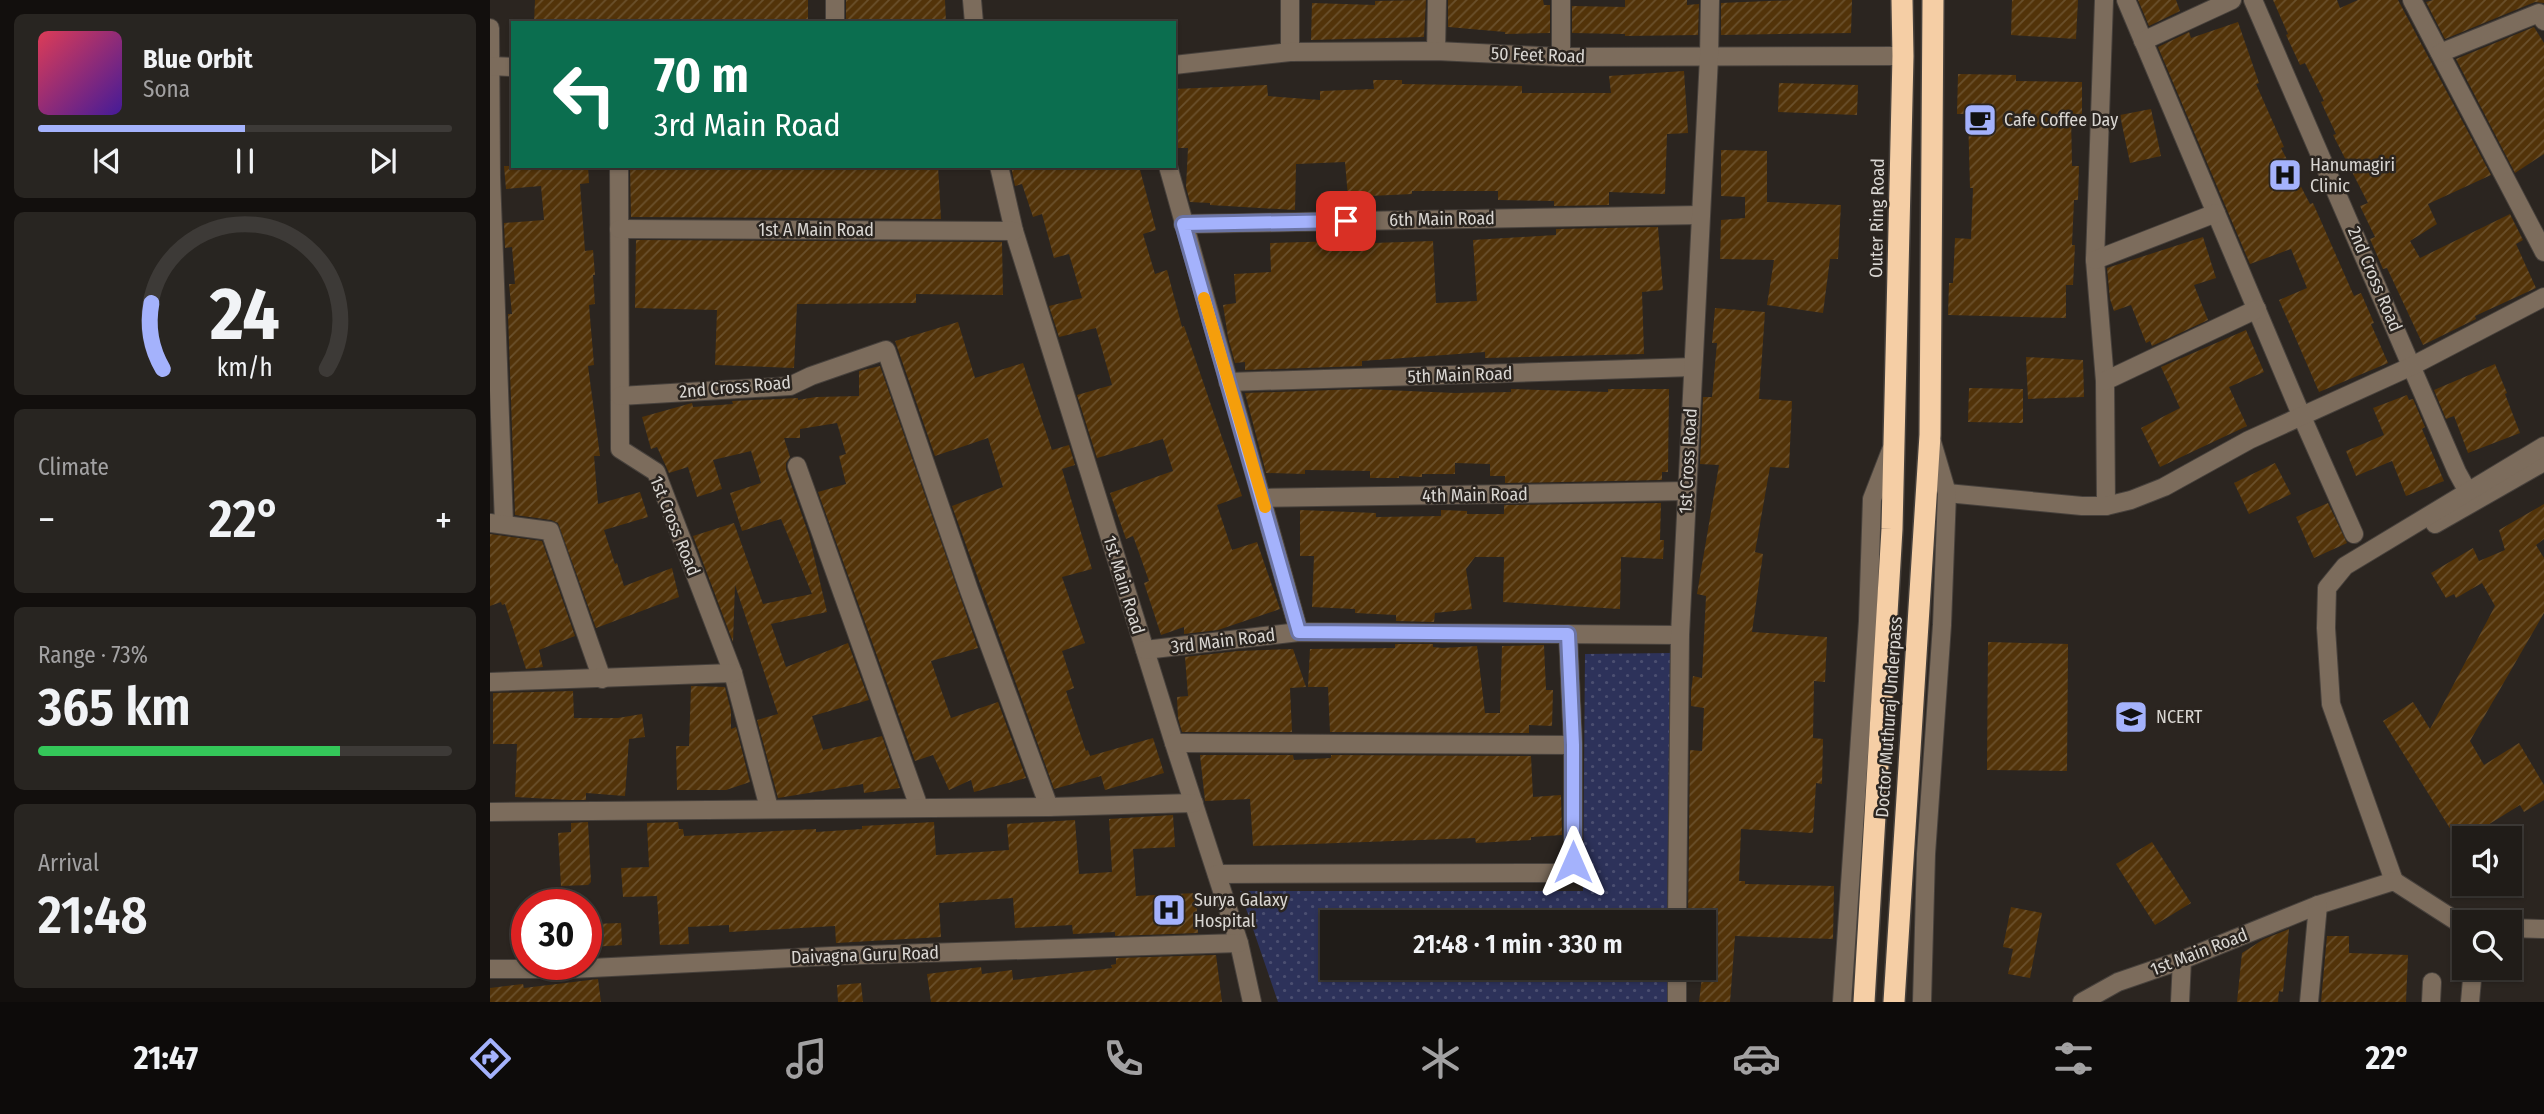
<!DOCTYPE html>
<meta charset="utf-8">
<style>
:root{--surface:#201c18;--page:#282521;--text:#f1f3f6;--muted:#a2a1a2;--line:#3d3a37;--accent:#a4b2fc}
body{margin:0;font-family:"Fira Sans Condensed",sans-serif;background:var(--page);color:var(--text);height:100vh;display:flex;flex-direction:column;font-size:26px;white-space:nowrap}
*{box-sizing:border-box;margin:0}
p{font-size:23px;color:var(--muted)}
.icon{flex:none;width:38px;height:38px;fill:none;stroke:currentColor;stroke-width:2;stroke-linecap:round;stroke-linejoin:round}
.map{position:relative;flex:1;overflow:hidden}
.panel{display:flex;flex-direction:column;gap:14px;padding:14px;background:#120f0d;width:490px}
.panel>*{flex:none}
.guide{position:absolute;left:21px;top:21px;width:665px;height:147px;border-radius:0px;box-shadow:0 2px 5px #0004,0 0 0 2px var(--line);background:#0b6e4f;color:#fff;overflow:hidden}
.buttons{position:absolute;left:1962px;top:826px;display:grid;gap:14px}
.buttons a{display:grid;place-items:center;width:70px;height:70px;border-radius:0px;background:var(--surface);box-shadow:0 2px 5px #0004,0 0 0 2px var(--line);font-size:35px}
.speed{position:absolute;left:21px;top:889px;display:flex;gap:14px;font-size:35px;font-weight:700;text-align:center}
.speed>*{display:grid;place-content:center;width:91px;height:91px;border-radius:50%;background:var(--surface);box-shadow:0 2px 5px #0004,0 0 0 2px var(--line);line-height:1}
.speed .limit{border:10px solid #d22;background:#fff;color:#111}
.pin{position:absolute;display:grid;place-items:center;width:60px;height:60px;color:#fff;margin:-30px;border-radius:14px;box-shadow:0 4px 10px #0006}
.me{position:absolute;width:77px;margin:-38px;rotate:0deg;stroke-linejoin:round;filter:drop-shadow(0 0 5px #0008)}
.turn{display:flex;align-items:center;gap:24px;height:147px;padding:0 28px;font-size:32px}
.turn .icon{width:91px;height:91px;stroke-width:2.5}
.turn b{display:block;font-size:49px;line-height:60px}
.big{font-size:52px;font-weight:600;line-height:1.1}
.panel .tile{flex:1;display:flex;flex-direction:column;justify-content:center;gap:10px;min-width:0;padding:0 24px;border-radius:10px;background:var(--page)}
.panel .dial{align-items:center;gap:0}
.dial svg{height:182px;overflow:visible;fill:none;stroke:var(--line);stroke-width:7;stroke-linecap:round;text-anchor:middle}
.dial text{fill:var(--text);stroke:none}
.song{display:flex;align-items:center;gap:21px}
.cover{width:84px;height:84px;border-radius:10px;background:linear-gradient(135deg,hsl(350 70% 55%),hsl(260 70% 35%))}
.played{height:7px;border-radius:4px;background:linear-gradient(90deg,var(--accent) 50%,var(--line) 50%)}
.keys{display:flex;justify-content:space-around;direction:ltr}
.heat{display:flex;justify-content:space-between;align-items:center;font-size:38px;direction:ltr}
.charge{height:10px;border-radius:5px;background:linear-gradient(90deg,#34c759 73%,var(--line) 0)}
.trip{position:absolute;left:830px;top:910px;width:396px;height:70px;border-radius:0px;background:var(--surface);box-shadow:0 2px 5px #0004,0 0 0 2px var(--line);font-weight:600;line-height:70px;text-align:center}
.dock{display:flex;height:112px;justify-content:space-around;align-items:center;background:#0d0b0a;color:var(--muted)}
.dock .icon{width:49px;height:49px}
.dock .selected{color:var(--accent)}
.dock b{font-size:32px;color:var(--text)}
main{display:flex;flex:1;min-height:0}
.map>svg:first-child{display:block}
.park{fill:url(#park-dots)}
.building{fill:url(#building-hatch)}
.lines{fill:none;stroke-linecap:round;stroke-linejoin:round}
.minor-casing{stroke:#47413c;stroke-width:20}
.highway-casing{stroke:#47413c;stroke-width:24}
.minor{stroke:#7c6c5c;stroke-width:18}
.highway{stroke:#f5cea5;stroke-width:21}
.route-casing{stroke:#6b74a4;stroke-width:18}
.route{stroke:#a4b2fc;stroke-width:12}
.slow{stroke:#f59e0b;stroke-width:12}
.labels{text-anchor:middle;dominant-baseline:central;stroke-width:5;stroke-linejoin:round;paint-order:stroke}
.street-label{font-size:18px;fill:#d9d6d2;stroke:#2b2520}
.poi-label{font-size:18px;fill:#d9d6d2;stroke:#2b2520;text-anchor:start}
</style>
<main>
<section class="panel">
<div class="tile">
<div class="song"><i class="cover"></i><div><b>Blue Orbit</b><p>Sona</p></div></div>
<div class="played"></div>
<div class="keys"><svg class="icon" aria-label="previous" viewBox="0 0 24 24"><path d="M18 5L8 12l10 7zM5 5v14"/></svg><svg class="icon" aria-label="pause" viewBox="0 0 24 24"><path d="M8 5v14M16 5v14"/></svg><svg class="icon" aria-label="next" viewBox="0 0 24 24"><path d="M6 5l10 7-10 7zM19 5v14"/></svg></div>
</div>
<div class="tile dial"><svg viewBox="0 0 100 80">
<path d="M14 69A42 42 0 1 1 86 69"/>
<path d="M14 69A42 42 0 0 1 9 40" stroke="#a4b2fc"/>
<text x="50" y="56" font-size="32" font-weight="700">24</text>
<text x="50" y="72" font-size="11">km/h</text>
</svg></div>
<div class="tile"><p>Climate</p>
<div class="heat"><a>−</a><b class="big">22°</b><a>+</a></div>
</div>
<div class="tile"><p>Range · 73%</p><b class="big">365 km</b><div class="charge"></div></div>
<div class="tile"><p>Arrival</p><b class="big">21:48</b></div>
</section>
<div class="map">
<svg width="2054" height="1002" viewBox="0 0 2054 1002">
<defs>
<pattern id="park-dots" width="8" height="8" patternUnits="userSpaceOnUse" patternTransform="scale(1.75)"><rect width="8" height="8" fill="#2d325a"/><path d="M2 2h.1M6 6h.1" fill="none" stroke="#4b4f71" stroke-width="1.8" stroke-linecap="round"/></pattern>
<pattern id="building-hatch" width="6" height="6" patternUnits="userSpaceOnUse" patternTransform="scale(1.75)"><rect width="6" height="6" fill="#523309"/><path d="M-1 1l2-2M0 6l6-6M5 7l2-2" fill="none" stroke="#6a502c"/></pattern>
</defs>
<rect width="100%" height="100%" fill="#2b2520"/>
<path class="park" d="M1180,653L1177,922H842V968H1177V1002H788L750,891H1093L1095,654Z"/>
<g class="building">
<path d="M45,0H318V23H44Z"/>
<path d="M356,0H455L456,23H356Z"/>
<path d="M932,0H936L934,37L821,40L822,3L885,5V1Z"/>
<path d="M958,0H1053L1054,5H1060V33L1015,34V32L958,27Z"/>
<path d="M1135,0H1197V5L1209,4L1208,35L1135,36V34L1082,33V6L1135,7Z"/>
<path d="M1305,0H1362L1361,33L1231,35V3Z"/>
<path d="M1522,0H1588L1586,39L1521,35Z"/>
<path d="M1648,0H1686L1690,11L1659,26Z"/>
<path d="M1783,0H1847L1850,8L1868,0H1908L2001,175L1938,204L1947,224L1920,241L1930,258L2020,214L2033,240L2026,244L2046,288L1985,316L1986,319L1933,345L1897,268L1893,269L1880,239L1885,237L1870,206L1878,203L1843,135L1846,134L1831,102L1834,101L1815,63L1810,65L1796,35L1798,34Z"/>
<path d="M1943,0H2054V3L2045,2L1955,39L1936,2Z"/>
<path d="M1748,22L1769,83L1766,84L1794,147L1791,148L1820,204L1823,203L1864,296L1871,293L1884,323L1881,324L1898,363L1829,392L1789,300L1817,288L1801,249L1760,264L1668,47L1699,32L1701,38Z"/>
<path d="M2044,27L2054,43V154L2025,173L1966,59Z"/>
<path d="M1194,71L1198,133L1177,134L1175,194L1119,192V205L1064,206V201L1008,200V191H922V194L858,197L855,162L806,164L805,210L720,205V203L700,202L696,187L698,148H684V89L777,85L778,96L830,100V91L884,89L883,80H912V84L1032,86V93H1121L1119,76Z"/>
<path d="M1468,74L1526,75V81L1592,82V114H1581L1582,166H1589L1588,200H1584L1582,245H1585L1583,285H1576V318L1458,315L1459,283H1463L1465,238L1481,239L1483,188H1480L1478,114H1467Z"/>
<path d="M1289,83L1368,85L1367,115L1288,112Z"/>
<path d="M1661,109L1671,156L1640,163L1630,115Z"/>
<path d="M1231,150L1277,151V202L1351,205L1348,259H1340L1333,313L1277,305L1284,260L1230,259L1231,220L1255,218V197L1231,196Z"/>
<path d="M14,166H98L99,183L90,184L95,251L103,250L105,275H103L105,304L99,305L104,365L98,366L110,456H104L108,504L150,492L158,517L114,530L125,564L127,563L134,586L182,568L189,597L106,628L68,523L61,520L25,515L18,314H22L19,284H25L22,247L15,248L14,223L54,220L51,186L16,189Z"/>
<path d="M140,166H448L451,219L141,217Z"/>
<path d="M521,166H649L666,230L653,234L665,274L677,270L692,327L694,326L752,496L727,505L742,550L767,542L790,609L728,630L694,634V627L671,635L654,583L659,581L643,536L636,539L620,493L683,471L673,439L607,458L587,395L622,385L606,328L569,337L559,306L592,298L579,254L564,258L552,214L543,217L532,184L525,186Z"/>
<path d="M1168,227L1173,290L1152,292L1154,354L995,358V352L872,361V366L755,370V362L745,363L738,337L733,305L746,303L744,274L781,272L780,243L852,241L853,244L943,241L946,303L987,301L983,240L1066,235V229Z"/>
<path d="M1713,237L1726,278L1704,285L1718,320L1662,346L1660,341L1656,343L1641,305L1624,311L1620,299L1617,268Z"/>
<path d="M146,240L512,242L513,295L426,294V303L307,304L304,368L225,365L227,310L145,308Z"/>
<path d="M1225,308L1275,312L1269,399L1302,401L1299,468L1280,467L1265,552L1273,554L1262,632L1337,637L1335,682L1324,681L1323,738L1333,739L1332,784L1326,783L1323,833L1251,829L1249,881H1255V884L1344,886L1343,939L1245,936L1240,1002H1209L1213,968V922H1198L1200,750L1212,751L1214,708L1201,706V692L1203,676L1212,678L1216,596L1207,594L1229,465L1210,464L1213,397H1222L1227,343H1222Z"/>
<path d="M468,322L485,378L533,363L562,450L579,445L585,465L572,469L602,569L572,577L595,643L572,651L584,688L576,691L596,751L598,750L600,756L663,738L674,773L615,790L611,776L564,789L462,506L513,487L498,438L445,456L405,341Z"/>
<path d="M1756,330L1774,372L1739,387L1757,426L1670,467L1651,428L1690,408L1671,367Z"/>
<path d="M1536,357L1593,360L1594,397L1538,399Z"/>
<path d="M2005,364L2017,393L2015,394L2030,433L1978,453L1964,416L1956,419L1944,390Z"/>
<path d="M390,366L488,648L441,661L461,718L508,702L536,778L484,792L481,780L459,790L443,755L425,761L328,492L356,484L349,456L356,454L347,423L310,429V438H294L300,457L296,463V470L319,535L337,612L281,624L296,667L358,643L379,700L322,716L333,750L392,736L410,788L374,793L373,784L288,798L267,720L288,714L245,585L243,642L203,536L244,523L273,604L322,594L291,519L252,531L240,493L271,483L261,451L223,460L232,489L207,497L198,467L179,473L167,447L161,449L152,417L202,403L203,407L243,404L242,401L308,398V400L326,397L369,396V371Z"/>
<path d="M1479,388L1533,389V423L1478,422Z"/>
<path d="M872,389L965,393L1021,392V389L1118,392V389H1179L1178,472H1172V480L1015,483V476H1000V464L965,463V474H932V477L909,476V478H880V471L815,470V474L776,473L755,393Z"/>
<path d="M1917,395L1919,400L1923,399L1935,427L1932,429L1954,481L1916,496L1902,461L1866,476L1856,451L1894,435L1883,408Z"/>
<path d="M1785,463L1801,494L1759,514L1744,483Z"/>
<path d="M1171,503L1170,540H1174L1173,559L1131,557L1130,609L1013,602L1014,557H985L976,569L982,609L945,613L944,622L906,621V615L865,613V609L822,607L824,556H810V510L886,513V517L951,516V510L977,511V514H1014V505Z"/>
<path d="M1838,503L1857,543L1824,558L1806,517Z"/>
<path d="M2054,504V539L2046,545L2054,558V613L1980,741L1994,765L2029,743L2054,785V800L2034,812L2030,805L1996,826L2003,838H1966L1893,721L1923,702L1940,729L2005,606L1992,583L1966,598L1964,594L1956,598L1941,573L1983,548L1989,561L2015,550L2009,530Z"/>
<path d="M0,534L52,541L85,636L49,650L53,667L36,669L15,604L12,605L11,602L0,606Z"/>
<path d="M1498,642L1578,644L1577,771L1497,770Z"/>
<path d="M905,644H943V647L952,648L987,646L995,713H1010L1012,646L1054,645L1056,690H1063L1062,726L1039,725V733L840,732L838,687H818L820,649L905,648Z"/>
<path d="M803,649L816,687L800,688L802,732H692L688,718L687,697L698,696L695,657L748,651Z"/>
<path d="M201,686L235,687L241,711V729L246,727L260,782L236,790H187L186,746H199Z"/>
<path d="M83,691L84,718H128L152,714L155,737L139,739L135,796L96,793V800H79L25,797L27,744H3V693Z"/>
<path d="M710,755H803L804,760L841,758V755L1041,756L1043,797L1071,795L1072,835L1041,837V840L986,843L985,838L763,846L760,799L715,801Z"/>
<path d="M683,815L685,847L643,849L646,896L706,893L708,933L625,936V932L583,934L582,925L525,928L523,898L449,903L451,937L346,943L345,926L239,932V925L198,927L199,944L170,945L167,896L133,897L131,868L159,867L157,823L188,822L189,829H193L194,836L326,829V832L372,829V826L444,822L446,855L519,850L517,824L585,820L589,874L622,872L619,819Z"/>
<path d="M98,822L101,882L98,885L71,886L68,833L81,832V823Z"/>
<path d="M1662,842L1701,903L1665,925L1626,864Z"/>
<path d="M1521,907L1552,913L1540,978L1518,974L1523,949L1513,947Z"/>
<path d="M131,923L132,945L102,947V924Z"/>
<path d="M1799,929L1793,992L1789,991L1788,1002H1747L1752,953L1774,939Z"/>
<path d="M1837,936H1859V953L1918,955L1916,1002H1831Z"/>
<path d="M726,955L732,1002H441L437,974L491,967L492,974L522,970L523,980L622,968L621,965L626,964V958Z"/>
<path d="M108,979L111,1002H0V988L33,984L34,988Z"/>
<path d="M371,983L373,1002H348L347,985Z"/>
</g>
<g class="lines">
<defs>
<g id="minor">
<path d="M482,0L484,23"/>
<path d="M1071,0V57"/>
<path d="M1614,0L1605,260L1615,381L1616,506"/>
<path d="M1636,0L1812,417L1864,534"/>
<path d="M1763,0L1967,472L1978,492"/>
<path d="M1922,0L2054,252"/>
<path d="M345,23V0"/>
<path d="M0,28L1,177L14,524"/>
<path d="M1653,41L1742,0"/>
<path d="M946,51L947,0"/>
<path d="M800,52V0"/>
<path d="M1950,53L2049,13L2054,21"/>
<path d="M684,65L800,52L946,51L1071,57L1413,56"/>
<path d="M0,66L23,67"/>
<path d="M129,166L130,449L166,472L243,673L279,808"/>
<path d="M509,166L524,231L684,743L749,943L762,1002"/>
<path d="M678,166L809,632"/>
<path d="M693,224L1210,215"/>
<path d="M129,229L524,231"/>
<path d="M1605,260L1726,213"/>
<path d="M1615,381L1767,309"/>
<path d="M738,382L1203,367"/>
<path d="M130,396L300,386L321,376L396,350L479,590L559,807"/>
<path d="M307,466L429,807"/>
<path d="M1457,493L1592,506H1616L1641,500L1674,487L1759,440L1922,366L2054,297"/>
<path d="M772,498L1197,491"/>
<path d="M0,523L60,531L112,679"/>
<path d="M1945,524L2052,463"/>
<path d="M655,650L809,632L1190,635"/>
<path d="M0,682L243,673"/>
<path d="M684,743L1083,745"/>
<path d="M0,812L559,807L704,803"/>
<path d="M727,874L1068,873L1083,862V745L1078,634"/>
<path d="M1904,881L1841,704L1836,628L1837,588L1855,566L2054,446"/>
<path d="M1187,922L1190,635L1219,57L1220,0"/>
<path d="M2020,928L2054,929"/>
<path d="M0,969H81L342,956L749,943"/>
<path d="M1187,1002V968"/>
<path d="M1352,1002L1378,621L1382,499L1401,450"/>
<path d="M1432,1002L1436,854L1452,625L1457,493L1442,442"/>
<path d="M1592,1002L1628,982L1692,960L1828,905L1904,881L1974,926"/>
<path d="M1690,1002L1692,960"/>
<path d="M1819,1002L1828,905"/>
<path d="M1941,1002L1942,982"/>
<path d="M1980,1002L1983,968"/>
</g>
<g id="highway">
<path d="M1374,1002L1402,529L1413,56L1412,0"/>
<path d="M1404,1002L1440,435L1443,0"/>
</g>
</defs>
<use href="#minor" class="minor-casing"/>
<use href="#highway" class="highway-casing"/>
<use href="#minor" class="minor"/>
<use href="#highway" class="highway"/>
</g>
<g class="lines">
<defs>
<path id="route" d="M856,221L693,224L809,632L1078,634L1083,745V862"/>
</defs>
<use href="#route" class="route-casing"/>
<use href="#route" class="route"/>
<path class="slow" d="M714,298L775,507"/>
</g>
<defs>
<symbol id="cafe-square" viewBox="-11 -11 22 22"><rect x="-9" y="-9" width="18" height="18" rx="4" fill="#a4b2fc" stroke="#2b2520"/><path d="M-5.5-4.5H6V0H3Q3 3.5 0 3.5H-2.5Q-5.5 3.5-5.5 0ZM3-3.2v2h1.7v-2ZM-6 4.5H4V6H-6Z" fill="#111"/></symbol>
<symbol id="hospital-square" viewBox="-11 -11 22 22"><rect x="-9" y="-9" width="18" height="18" rx="4" fill="#a4b2fc" stroke="#2b2520"/><path d="M-5-5h3v3.5h4V-5h3V5h-3V1.5h-4V5h-3Z" fill="#111"/></symbol>
<symbol id="university-square" viewBox="-11 -11 22 22"><rect x="-9" y="-9" width="18" height="18" rx="4" fill="#a4b2fc" stroke="#2b2520"/><path d="M0-5L7-2L0 1L-7-2ZM-4 1L0 2.5L4 1V4Q0 6-4 4Z" fill="#111"/></symbol>
</defs>
<g fill-rule="evenodd">
<use href="#cafe-square" x="1471" y="101" width="38" height="38"/>
<use href="#hospital-square" x="1776" y="156" width="38" height="38"/>
<use href="#university-square" x="1622" y="698" width="38" height="38"/>
<use href="#hospital-square" x="660" y="891" width="38" height="38"/>
</g>
<g class="labels">
<g class="street-label">
<text transform="translate(1048 55) rotate(2)">50 Feet Road</text>
<text transform="translate(1387 218) rotate(-89)">Outer Ring Road</text>
<text transform="translate(952 219) rotate(-1)">6th Main Road</text>
<text x="326" y="230">1st A Main Road</text>
<text transform="translate(1885 279) rotate(67)">2nd Cross Road</text>
<text transform="translate(970 375) rotate(-2)">5th Main Road</text>
<text transform="translate(245 387) rotate(-5)">2nd Cross Road</text>
<text transform="translate(1198 461) rotate(-87)">1st Cross Road</text>
<text transform="translate(985 495) rotate(-1)">4th Main Road</text>
<text transform="translate(185 526) rotate(68)">1st Cross Road</text>
<text transform="translate(634 585) rotate(73)">1st Main Road</text>
<text transform="translate(733 641) rotate(-7)">3rd Main Road</text>
<text transform="translate(1399 717) rotate(-86)">Doctor Muthuraj Underpass</text>
<text transform="translate(1709 952) rotate(-21)">1st Main Road</text>
<text transform="translate(375 955) rotate(-2)">Daivagna Guru Road</text>
</g>
<g class="poi-label">
<text x="1514" y="120">Cafe Coffee Day</text>
<text x="1820" y="165">Hanumagiri<tspan x="1820" dy="21">Clinic</tspan></text>
<text x="1666" y="717">NCERT</text>
<text x="704" y="900">Surya Galaxy<tspan x="704" dy="21">Hospital</tspan></text>
</g>
</g>
</svg>
<div class="buttons">
<a><svg class="icon" aria-label="sound" viewBox="0 0 24 24"><path d="M4 9h4l5-4v14l-5-4H4zM17 9q2 3 0 6"/></svg></a>
<a><svg class="icon" aria-label="search" viewBox="0 0 24 24"><circle cx="10" cy="10" r="6"/><path d="M15 15l6 6"/></svg></a>
</div>
<div class="speed"><div class="limit">30</div></div>
<div class="pin" style="left:856px;top:221px;background:#d93025"><svg class="icon" aria-label="arrive" viewBox="0 0 24 24"><path d="M6 21V4h12l-3 4 3 4H6"/></svg></div>
<svg class="me" style="left:1083px;top:862px" viewBox="-20 -20 40 40"><path d="M0-17L14 15 0 8-14 15z" fill="#a4b2fc" stroke="#fff" stroke-width="4"/></svg>
<div class="trip">21:48 · 1 min · 330 m</div>
<div class="guide">
<div class="turn"><svg class="icon" aria-label="left" viewBox="0 0 24 24"><path d="M17 20v-9H6M10 6l-5 5 5 5"/></svg><div><b>70 m</b>3rd Main Road</div></div>
</div>
</div>
</main>
<nav class="dock">
<b>21:47</b>
<svg class="icon selected" aria-label="directions" viewBox="0 0 24 24"><path d="M12 3l9 9-9 9-9-9zM9 14v-3h6M13 9l2 2-2 2"/></svg>
<svg class="icon" aria-label="music" viewBox="0 0 24 24"><path d="M9 18V5l10-2v13"/><circle cx="6" cy="18" r="3"/><circle cx="16" cy="16" r="3"/></svg>
<svg class="icon" aria-label="phone" viewBox="0 0 24 24"><path d="M5 4h4l2 5-3 2q2 4 5 5l2-3 5 2v4C11 20 4 13 5 4z"/></svg>
<svg class="icon" aria-label="climate" viewBox="0 0 24 24"><path d="M12 3v18M4 7l16 10M4 17L20 7"/></svg>
<svg class="icon" aria-label="car" viewBox="0 0 24 24"><path d="M5 17H2v-5l4-1 3-4h7l3 4 3 1v5h-3M9 17h6M6 11h13"/><circle cx="7" cy="17" r="2"/><circle cx="17" cy="17" r="2"/></svg>
<svg class="icon" aria-label="filters" viewBox="0 0 24 24"><path d="M4 7h16M4 17h16"/><circle cx="9" cy="7" r="2"/><circle cx="15" cy="17" r="2"/></svg>
<b>22°</b>
</nav>
